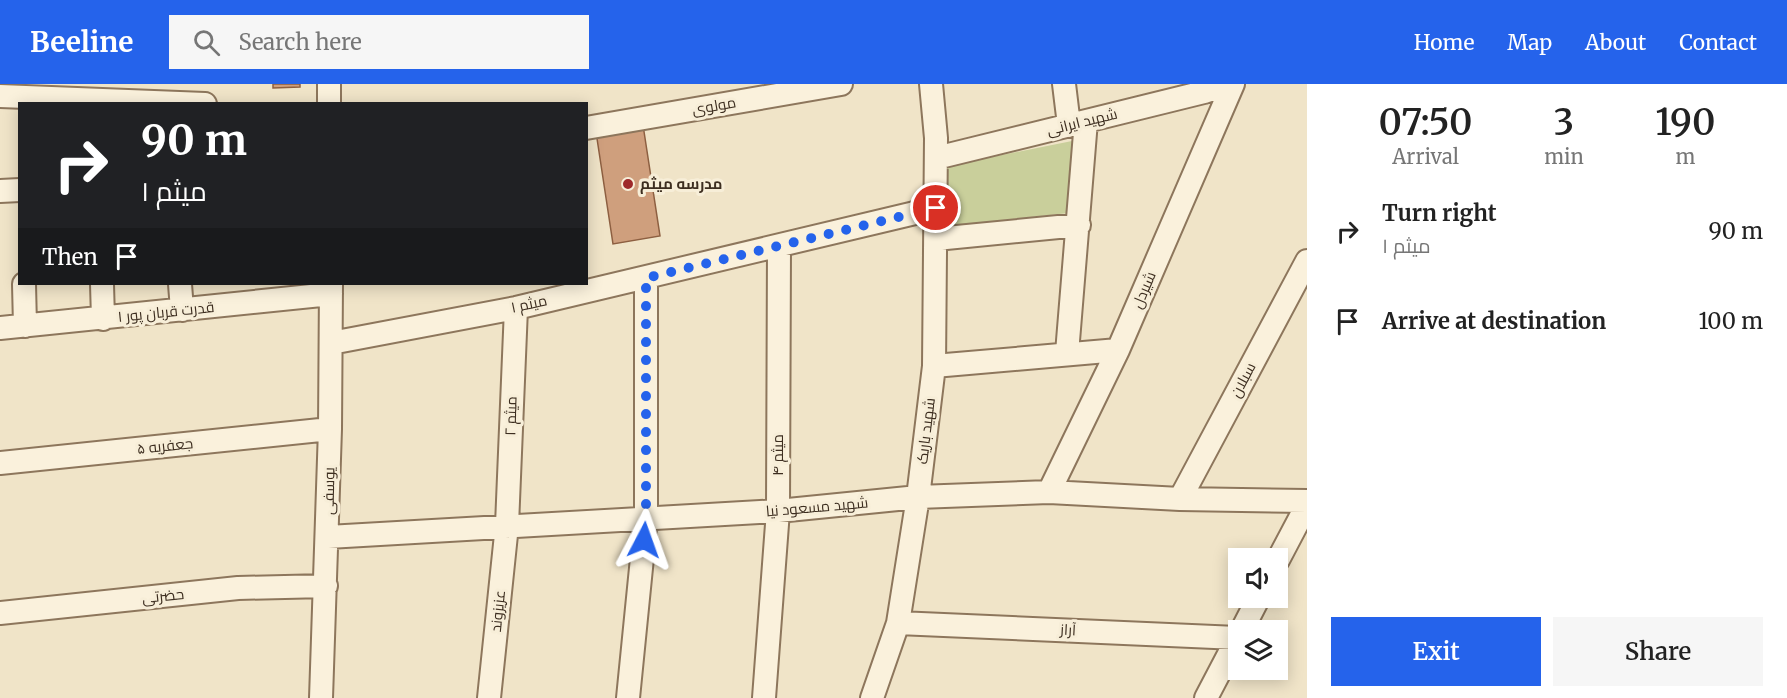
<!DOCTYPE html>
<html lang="en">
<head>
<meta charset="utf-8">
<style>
  body { margin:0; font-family:Merriweather,Cairo,serif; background:#f6f6f6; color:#222; height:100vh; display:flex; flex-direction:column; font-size:22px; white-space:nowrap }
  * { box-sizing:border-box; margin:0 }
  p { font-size:20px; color:#767676 }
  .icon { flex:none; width:33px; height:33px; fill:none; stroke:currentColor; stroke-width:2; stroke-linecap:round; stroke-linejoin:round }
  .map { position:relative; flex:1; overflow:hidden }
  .details { display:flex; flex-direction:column; background:#fff; width:480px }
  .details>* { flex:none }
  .hud { position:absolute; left:18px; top:18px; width:570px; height:183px; border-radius:0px; box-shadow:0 3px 15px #0003; background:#202124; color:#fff; overflow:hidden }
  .tools { position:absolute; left:1228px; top:464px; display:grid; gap:12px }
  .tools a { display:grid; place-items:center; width:60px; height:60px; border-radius:0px; background:#fff; box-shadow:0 3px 15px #0003; font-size:30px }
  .pin { position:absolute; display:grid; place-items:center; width:51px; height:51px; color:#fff; margin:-26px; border:3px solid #fff; border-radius:50%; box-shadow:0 2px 6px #0007 }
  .me { position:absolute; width:66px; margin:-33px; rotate:4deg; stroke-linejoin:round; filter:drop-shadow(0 0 4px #0008) }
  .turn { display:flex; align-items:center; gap:21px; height:126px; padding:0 24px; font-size:27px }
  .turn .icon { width:78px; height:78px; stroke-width:2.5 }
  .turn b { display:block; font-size:42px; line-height:51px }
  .then { display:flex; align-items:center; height:57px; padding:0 24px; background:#0003; gap:12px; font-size:22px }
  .eta { display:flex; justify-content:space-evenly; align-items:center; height:102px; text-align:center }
  .eta b { font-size:36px; font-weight:600; line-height:42px }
  .action { display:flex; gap:12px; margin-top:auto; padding:12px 24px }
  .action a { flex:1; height:69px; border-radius:0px; background:#2563eb; color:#fff; font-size:24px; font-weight:600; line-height:69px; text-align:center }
  .action a+a { background:#f6f6f6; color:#222 }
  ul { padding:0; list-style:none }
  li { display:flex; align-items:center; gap:18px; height:90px; padding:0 24px }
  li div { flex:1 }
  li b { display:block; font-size:22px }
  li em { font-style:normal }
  header { display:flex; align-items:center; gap:36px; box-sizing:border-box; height:84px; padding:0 30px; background:#2563eb; color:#fff }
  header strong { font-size:28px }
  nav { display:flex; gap:33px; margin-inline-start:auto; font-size:21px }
  .search { width:420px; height:54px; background:#f6f6f6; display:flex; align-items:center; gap:15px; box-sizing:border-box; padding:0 21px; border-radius:0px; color:#767676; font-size:22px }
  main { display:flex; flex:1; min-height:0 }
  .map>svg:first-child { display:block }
</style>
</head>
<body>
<header>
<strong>Beeline</strong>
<div class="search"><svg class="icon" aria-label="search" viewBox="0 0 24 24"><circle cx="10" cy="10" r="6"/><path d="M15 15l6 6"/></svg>Search here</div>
<nav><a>Home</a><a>Map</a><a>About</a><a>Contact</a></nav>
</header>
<main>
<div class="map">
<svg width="1307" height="614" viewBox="0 0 1307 614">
  <rect width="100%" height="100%" fill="#f0e4c8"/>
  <path fill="#c9cf9b" d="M1077 56 1078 128 948 142 947 82Z"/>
  <path fill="#cf9f7d" stroke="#8d5f41" stroke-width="1.5" d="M273 0H300V3L273 4Z
    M643 41 660 152 613 160 596 48Z"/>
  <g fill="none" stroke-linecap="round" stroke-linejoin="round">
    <defs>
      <path id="street" d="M1064 0 1069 41
        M0 12 205 20
        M329 20V0
        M586 44 841 0
        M936 74 1204 8 1227 0
        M0 107 20 106
        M936 155 1079 141
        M24 200 25 242
        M102 200 103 235
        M180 200 182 226
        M0 244 331 210
        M331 259 516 224 936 124
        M1067 269 1086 37
        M934 282 1118 266
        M0 379 330 345
        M1049 408 1118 266 1233 0
        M1180 415 1307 177
        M328 453 778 427 918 413 1049 408 1180 415 1307 417
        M1278 476 1307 421
        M0 529 238 504 326 502
        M898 539 1237 554
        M1242 546 1259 513
        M321 614 330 345 331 200
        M489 614 507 441 516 224
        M628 614 646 434V194
        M764 614 778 427 779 163
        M872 614 898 539 918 413 934 282 936 54 931 0
        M1206 614 1239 551"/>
    </defs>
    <use href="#street" stroke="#8d765c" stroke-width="26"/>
    <use href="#street" stroke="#faf1dc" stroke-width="22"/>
  </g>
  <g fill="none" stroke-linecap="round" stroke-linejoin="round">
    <path stroke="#2563eb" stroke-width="10" stroke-dasharray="0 18" d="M644 456 646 434V194L936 124"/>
  </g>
  <circle fill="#9e2a2b" stroke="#f7eed8" stroke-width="2" cx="628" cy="100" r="6"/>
  <g text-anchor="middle" stroke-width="6" stroke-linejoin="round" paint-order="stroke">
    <g font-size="15" fill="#3d2e20" stroke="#f7eed8">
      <text transform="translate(714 22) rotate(-10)" y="5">مولوی</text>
      <text transform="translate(1082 38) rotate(-14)" y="5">شهید ایرانی</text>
      <text transform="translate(1144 206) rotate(-67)" y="5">شیردل</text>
      <text transform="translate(529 220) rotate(-12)" y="5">میثم ۱</text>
      <text transform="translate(166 228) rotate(-6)" y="5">قدرت قربان پور ۱</text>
      <text transform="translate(1243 296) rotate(-62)" y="5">سبلان</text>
      <text transform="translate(511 332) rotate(-88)" y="5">میثم ۲</text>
      <text transform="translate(926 347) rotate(-83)" y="5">شهید باریک</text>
      <text transform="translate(165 362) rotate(-6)" y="5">جعفریه ۵</text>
      <text transform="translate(778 371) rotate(-90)" y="5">میثم ۴</text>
      <text transform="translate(329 407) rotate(-89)" y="5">یوسفی</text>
      <text transform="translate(817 423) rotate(-5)" y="5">شهید مسعود نیا</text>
      <text transform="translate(163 512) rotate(-6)" y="5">حضرتی</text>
      <text transform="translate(498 527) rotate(-84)" y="5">عزیزوند</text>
      <text transform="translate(1068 546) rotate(3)" y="5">آراز</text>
    </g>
    <g font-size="15" font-weight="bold" fill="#3d2e20" stroke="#f7eed8" text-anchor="start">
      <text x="640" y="105">مدرسه میثم</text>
    </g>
  </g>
</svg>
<div class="tools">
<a><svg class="icon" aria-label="sound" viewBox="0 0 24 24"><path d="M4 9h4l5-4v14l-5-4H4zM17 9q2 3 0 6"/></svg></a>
<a><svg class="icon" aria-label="layers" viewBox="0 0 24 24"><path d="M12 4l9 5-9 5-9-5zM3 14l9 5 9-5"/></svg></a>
</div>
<div class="pin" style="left:936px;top:124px;background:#d93025"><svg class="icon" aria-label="arrive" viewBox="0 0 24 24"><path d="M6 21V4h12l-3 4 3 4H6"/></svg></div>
<svg class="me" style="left:644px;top:456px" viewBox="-20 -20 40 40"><path d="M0-17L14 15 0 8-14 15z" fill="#2563eb" stroke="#fff" stroke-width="4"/></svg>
<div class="hud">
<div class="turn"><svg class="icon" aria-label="right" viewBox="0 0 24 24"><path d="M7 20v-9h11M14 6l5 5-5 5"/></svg><div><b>90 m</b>میثم ۱</div></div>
<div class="then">Then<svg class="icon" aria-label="arrive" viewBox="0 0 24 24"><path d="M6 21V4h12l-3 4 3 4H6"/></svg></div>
</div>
</div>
<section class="details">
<div class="eta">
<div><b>07:50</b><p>Arrival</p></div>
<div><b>3</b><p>min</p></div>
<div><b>190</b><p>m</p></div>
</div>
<ul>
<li><svg class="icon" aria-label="right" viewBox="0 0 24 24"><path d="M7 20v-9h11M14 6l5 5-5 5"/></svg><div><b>Turn right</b><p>میثم ۱</p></div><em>90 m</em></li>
<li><svg class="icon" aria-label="arrive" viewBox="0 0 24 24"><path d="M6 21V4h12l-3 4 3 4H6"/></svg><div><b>Arrive at destination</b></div><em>100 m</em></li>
</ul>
<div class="action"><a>Exit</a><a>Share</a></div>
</section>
</main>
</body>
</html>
